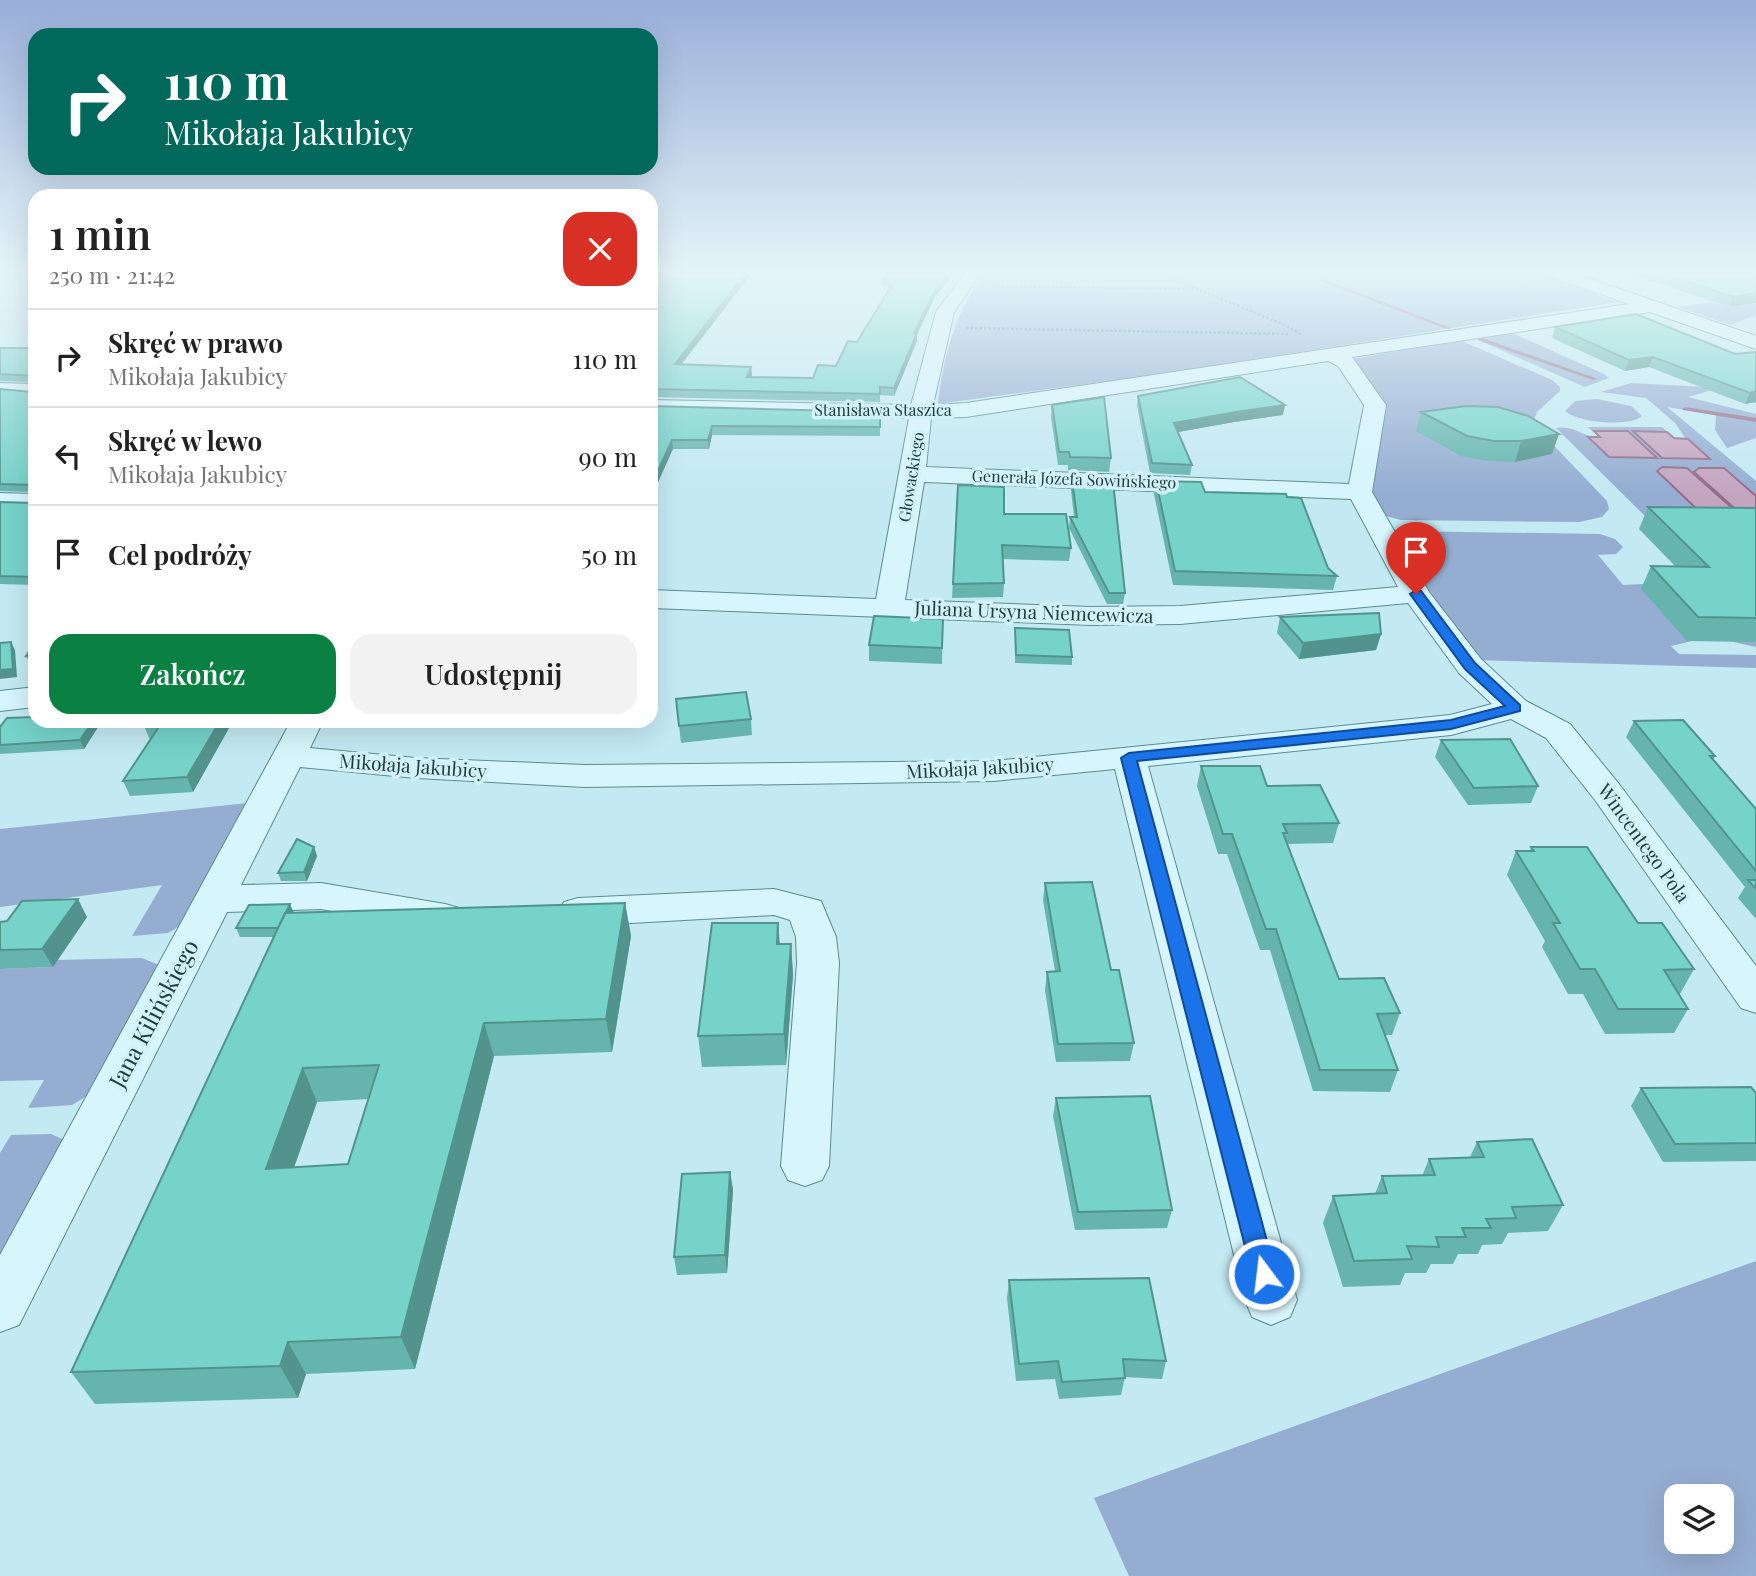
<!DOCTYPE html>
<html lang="pl">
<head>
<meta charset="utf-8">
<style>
  body { margin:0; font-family:"Playfair Display",serif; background:#f2f2f2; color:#222; height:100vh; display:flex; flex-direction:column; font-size:26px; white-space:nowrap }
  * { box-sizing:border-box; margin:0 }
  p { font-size:23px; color:#767676 }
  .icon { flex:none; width:38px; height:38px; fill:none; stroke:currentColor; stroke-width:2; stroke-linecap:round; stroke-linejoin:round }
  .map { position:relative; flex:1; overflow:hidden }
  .panel { position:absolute; left:28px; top:189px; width:630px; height:539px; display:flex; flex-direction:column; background:#fff; border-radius:21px; box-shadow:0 7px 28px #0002 }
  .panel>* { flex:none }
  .banner { position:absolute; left:28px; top:28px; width:630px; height:147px; border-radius:21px; box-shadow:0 7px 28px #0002; background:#00695c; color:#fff; overflow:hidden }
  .fabs { position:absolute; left:1664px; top:1484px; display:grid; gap:14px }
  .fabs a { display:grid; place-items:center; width:70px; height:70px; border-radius:14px; background:#fff; box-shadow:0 7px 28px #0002; font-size:35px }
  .pin { position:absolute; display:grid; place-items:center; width:60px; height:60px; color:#fff; margin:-72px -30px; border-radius:50% 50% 50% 0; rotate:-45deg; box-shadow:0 0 7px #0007 }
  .pin .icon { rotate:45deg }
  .me { position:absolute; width:77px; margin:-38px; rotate:345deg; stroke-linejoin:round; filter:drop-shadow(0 0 5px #0008) }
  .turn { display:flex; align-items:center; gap:24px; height:147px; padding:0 21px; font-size:32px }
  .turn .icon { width:91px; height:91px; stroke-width:2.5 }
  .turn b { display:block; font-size:49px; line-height:60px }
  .round { display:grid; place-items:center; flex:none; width:74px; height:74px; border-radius:21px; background:#f2f2f2 }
  .headline { display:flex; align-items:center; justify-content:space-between; height:119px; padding:0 21px }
  h1 { font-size:42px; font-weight:600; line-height:52px }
  .primary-button { display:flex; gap:14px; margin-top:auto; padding:14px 21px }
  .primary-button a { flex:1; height:80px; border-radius:21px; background:#0b8043; color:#fff; font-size:28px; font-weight:600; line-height:80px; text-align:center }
  .primary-button a+a { background:#f2f2f2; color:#222 }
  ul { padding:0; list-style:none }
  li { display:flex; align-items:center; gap:21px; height:98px; padding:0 21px; border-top:2px solid #e0e0e0 }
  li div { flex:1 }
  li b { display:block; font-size:26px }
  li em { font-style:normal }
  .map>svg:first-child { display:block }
</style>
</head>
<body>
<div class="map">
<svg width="1756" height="1576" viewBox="0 0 1756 1576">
  <rect width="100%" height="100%" fill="#c3e9f2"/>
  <path fill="#95add1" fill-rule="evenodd" d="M985 273H1545L1599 290 1602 292 1597 295 1617 302 1166 373 938 404C943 358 956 309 985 273Z
    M1712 302 1729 307 1756 303V315L1730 325 1678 307Z
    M1512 333 1604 374 1609 378 1585 387 1476 339Z
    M1462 341 1552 380 1560 387V391L1537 412 1534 420 1538 429 1607 501 1609 509 1602 517 1579 522 1401 520 1382 515 1372 499 1380 435 1351 359Z
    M1631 383 1705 387 1729 385 1688 397 1756 414V438L1727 448 1715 430 1716 415 1667 407 1756 481V523L1646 517 1556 428C1574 425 1583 437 1600 438L1588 427H1662L1674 438 1686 439 1675 423 1646 398 1601 392Z
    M1597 399 1631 406 1642 416C1631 427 1577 423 1565 411L1575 401Z
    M1400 531 1600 534 1615 539 1623 547 1616 554 1598 555 1623 585 1756 578V647L1729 641H1692L1671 646 1679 654 1756 655V668L1474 660 1425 594 1395 533Z
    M248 803 183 924 168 933 132 936 162 885 0 907V829Z
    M142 958 159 965 87 1096 72 1105 28 1108 44 1080 0 1081V969L52 967 57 960Z
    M51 1134 62 1139V1146L0 1267V1153L11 1135Z
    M1756 1261V1576H1129L1094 1498ZM1676 1496H1722V1542H1676Z"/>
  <path fill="#c4a5bf" stroke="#946b8a" stroke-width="2" d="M1594 431H1628L1657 458 1609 457 1588 437H1600Z
    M1633 431 1667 432 1674 438 1688 439 1710 459 1662 458Z
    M1662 467 1687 468 1739 514H1702L1657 471Z
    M1699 468H1724L1756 496V515H1742L1694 472Z"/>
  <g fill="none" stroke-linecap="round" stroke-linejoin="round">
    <path fill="#946b8a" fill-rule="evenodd" d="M1300 273H1307L1451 328 1446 329Z
      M1478 338H1482L1598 379 1593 380 1478 340Z
      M1685 407 1756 418V422L1683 410 1682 409Z"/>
    <defs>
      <path id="minor" d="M965 273H981L954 312 933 405 966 403 1629 304 1552 277 1550 273H1573L1756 336V349L1650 312 1352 357 1386 405 1372 492 1429 592 1481 659 1526 701 1570 724 1619 784 1756 966V1013L1741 1008 1595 800 1546 738 1511 719 1451 735 1148 766 1297 1300 1290 1317 1271 1325 1252 1317 1245 1300 1115 769 994 781 585 787 416 778 300 767 241 885 321 883 445 904 459 908 465 918 459 928 445 932 321 909 227 912 19 1325 0 1332V1255L291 721H323L310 748 416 758 585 765 994 761 1450 715 1492 704 1459 673 1408 603 1180 624 1091 625 651 608V590L876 599 909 418 651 412V400L911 405 936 312ZM1328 361 1338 366 1364 405 1349 484 926 467 931 418 966 417ZM924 482 1351 499 1398 587 1180 606 1091 607 905 600Z
        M0 383 35 384V396L0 395Z
        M0 493 35 494V508L0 507Z
        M35 687V707L0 711V691Z
        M774 889 821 901 836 937 839 963 829 1166 822 1180 805 1186 788 1180 781 1166 797 963 796 937 790 920 774 915 578 926 564 922 558 912 564 902 578 898Z"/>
    </defs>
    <use href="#minor" stroke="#588d8e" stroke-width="2"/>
    <path stroke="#588d8e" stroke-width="2.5" stroke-dasharray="2.5 2" stroke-linecap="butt" d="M1158 273 1285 325 1302 335
      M993 286 1199 289
      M966 328 1290 334"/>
    <use href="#minor" fill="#d7f5fc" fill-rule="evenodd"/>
  </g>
  <path fill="#65b5ae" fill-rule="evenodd" d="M651 273H752L681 365 752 375 751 377 813 378 836 366 857 342 891 287 883 286V279L889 273 935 297 917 334V341L894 396 880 395V402L651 397Z
    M1629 273H1756L1729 307Z
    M1555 327 1735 354 1756 402 1745 404 1649 367 1625 371 1552 338Z
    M0 348H35V585L0 584V502L34 503V492L0 491V389L32 392 34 382 0 381Z
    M1138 396 1283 415 1234 422 1178 432 1192 465 1190 475 1150 473 1137 406Z
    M1052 405 1111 458 1109 472 1068 470V465H1058L1051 417Z
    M651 406 880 412V436L712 435 709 449H673Z
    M1466 406 1552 454 1515 462 1488 461 1461 456 1416 431 1421 412Z
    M1072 480 1125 593 1123 604H1107L1069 528 1070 517H1074L1071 490Z
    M1156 481 1205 492 1328 568 1337 576 1333 590 1173 585 1154 494Z
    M958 485 1004 514 1071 548 1069 561 1003 559 1004 583 1003 597 952 598Z
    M1648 507 1756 508V642L1687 641 1641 589 1651 566 1676 567 1639 529Z
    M1280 617 1381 634 1376 650 1299 659 1277 633Z
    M943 619 942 664 869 661V645Z
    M1015 628 1072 657V665L1015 663Z
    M676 699 751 719 752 735 681 743Z
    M35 721H102L84 749 0 754V727Z
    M233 721 193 792 130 796 123 781 150 740 144 726Z
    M1634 721 1715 756 1713 760 1756 809V919L1738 898 1745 887 1626 737Z
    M1441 740 1538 786 1531 803 1468 805 1435 757Z
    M1201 766 1267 786 1339 823 1333 843 1287 844 1339 979 1400 1013 1392 1035H1385L1398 1070 1390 1092 1313 1091 1270 950H1260L1227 854H1218L1197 786Z
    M314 847 317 856 307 881H281L278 873Z
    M1531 847 1638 923 1694 969 1680 994H1679L1688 1009 1674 1033 1605 1034 1583 994H1568L1542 947 1545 941 1507 875 1516 851H1530Z
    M1045 883 1111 970 1134 1043 1130 1061 1056 1062 1045 990 1047 972 1055 971 1043 900Z
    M625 903 631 936 612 1052 494 1056 415 1369 306 1374 298 1398 95 1404 71 1372 273 937H240L236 928 293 913ZM368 1099 348 1164 294 1167 317 1102Z
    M87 917 53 967 0 969V922Z
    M778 923 780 944H791L793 975 786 1065 702 1067 698 1036Z
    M1641 1088 1756 1093V1161L1663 1162 1631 1106Z
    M1056 1098 1172 1210 1167 1228 1075 1230 1053 1116Z
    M1477 1142 1563 1205 1548 1231 1508 1233 1502 1244 1482 1245 1478 1254H1458L1453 1264H1431L1426 1273H1405L1400 1285 1343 1287 1323 1223 1333 1196 1375 1194 1382 1176H1422L1429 1159 1470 1157Z
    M730 1172 733 1190 727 1273 677 1275 674 1257Z
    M1009 1280 1166 1361 1162 1379 1125 1377 1121 1395 1059 1399 1055 1379 1016 1381 1007 1298Z"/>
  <path fill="#52948d" d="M746 273H752L675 372V364Z
    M949 273H954L935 297 917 334V341L894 396V388L914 333 935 290Z
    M1756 293V303L1729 307 1733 297Z
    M1653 357 1649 367 1625 371 1629 360Z
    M751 367 752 375 748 385 747 377Z
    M1756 391V402L1745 404 1750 393Z
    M1285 405 1283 415 1234 422 1173 433 1174 423 1236 412Z
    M712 426V435L709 449 708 440Z
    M1559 434 1552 454 1515 462 1521 441Z
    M672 440 673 449 651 498V486Z
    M1381 634 1376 650 1299 659 1303 643Z
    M11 642 15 650 17 677 0 679V670Z
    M35 655V667H32L26 656Z
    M93 721H102L84 749 80 740Z
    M220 721H233L193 792 187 777Z
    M314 847 317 856 307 881 304 872Z
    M78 899 87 917 53 967 42 949Z
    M625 903 631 936 612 1052 606 1019Z
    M290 904 294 913 280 928Z
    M778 923 780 953 777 944Z
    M791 944 793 975 786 1065 784 1034Z
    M484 1023 494 1056 415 1369 401 1337Z
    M303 1068 317 1102 282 1202 266 1169Z
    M730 1172 733 1190 727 1273 725 1255Z
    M288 1342 306 1374 298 1398 280 1366Z"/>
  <path fill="#75d3ca" stroke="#52948d" stroke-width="2" fill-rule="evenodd" d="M651 273H746L675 364 751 367 747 377 813 378 818 365 836 366 848 341 857 342 895 280 883 279 889 273H949L935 290 914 333H917L894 388 880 387V394L651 389Z
    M1661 273H1756V293L1733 297Z
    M1636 314 1735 354 1756 352V391L1750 393 1653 357 1629 360 1555 327Z
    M0 348H35V577L0 576V502L34 503V485L0 484V389L32 392 34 376 0 374Z
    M1240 377 1285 405 1236 412 1174 423 1192 465 1152 463 1138 396Z
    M1104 397 1111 458 1070 457 1069 452H1059L1052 405Z
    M651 406 880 412V427L712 426 708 440H672L651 486Z
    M1466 406 1498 407 1528 416 1559 434 1521 441H1494L1467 436 1421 412Z
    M1072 480 1113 482 1125 593H1109L1070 517H1077Z
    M1156 481 1201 482 1205 492 1286 494 1287 497 1301 498 1328 568 1337 576 1175 571Z
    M958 485 1004 487V514H1066L1071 548 1002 545 1004 583 953 584Z
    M1648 507 1756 508V618L1698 617 1651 566 1709 567Z
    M1379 613 1381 634 1303 643 1280 617Z
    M874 616 943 619 942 648 869 645Z
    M1015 628 1069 630 1072 657 1016 655Z
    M11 642 13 669 0 670V643Z
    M35 643V655L26 656Z
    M746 692 751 719 679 726 676 699Z
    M35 717V721H93L80 740 0 745V727L7 718Z
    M1683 720 1715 756H1710L1756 809V871L1634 721Z
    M147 721H220L187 777 123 781 160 725 144 726Z
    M1510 739 1538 786 1474 788 1441 740Z
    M1201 766H1260L1267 786 1320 785 1339 823 1283 824 1287 833H1283L1339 979 1384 978 1400 1013 1377 1014 1398 1070H1320L1276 929H1266L1232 834H1223Z
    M297 839 314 847 304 872 278 873Z
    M1531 847H1587L1638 923H1662L1694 969 1664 970 1688 1009H1618L1595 969H1580L1553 923H1560L1516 851H1534Z
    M1748 880H1756V889Z
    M1092 882 1111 970H1119L1134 1043 1058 1044 1047 972 1060 971 1045 883Z
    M78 899 42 949 0 950V922L7 921 22 901Z
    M625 903 606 1019 484 1023 401 1337 288 1342 280 1366 71 1372 285 913ZM379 1065 348 1164 266 1169 303 1068Z
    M290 904 278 928H236L249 905Z
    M712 923H778L777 944H791L784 1034 698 1036Z
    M1751 1087 1756 1093V1143L1675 1144 1641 1088Z
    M1150 1096 1172 1210 1078 1212 1056 1098Z
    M1532 1139 1563 1205 1512 1207 1516 1218 1486 1219 1491 1228H1462L1466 1237H1436L1439 1247 1407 1246 1412 1259 1354 1261 1333 1196 1387 1193 1382 1176 1435 1175 1429 1159 1484 1157 1477 1142Z
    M730 1172 725 1255 674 1257 682 1174Z
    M1149 1278 1166 1361 1123 1359 1125 1378 1062 1382 1058 1361 1019 1364 1009 1280Z"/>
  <linearGradient id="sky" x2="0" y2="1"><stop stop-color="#99aed8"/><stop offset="0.55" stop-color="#e4f5f9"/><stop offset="1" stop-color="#e4f5f9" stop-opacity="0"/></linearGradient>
  <rect width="1756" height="493" fill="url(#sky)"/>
  <path fill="#1a73e8" stroke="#114b97" stroke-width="2" d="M1416 590 1421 591 1475 663 1520 705V711L1451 729 1137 761 1276 1274 1272 1282 1264 1285 1256 1282 1252 1274 1121 758 1129 753 1451 720 1505 706 1465 669 1410 594Z"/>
  <g text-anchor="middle" stroke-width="7" stroke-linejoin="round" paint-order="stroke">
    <g font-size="16" fill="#1d3d3c" stroke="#d3f1f9">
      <text x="883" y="416">Stanisława Staszica</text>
      <text transform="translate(911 477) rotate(-81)" y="6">Głowackiego</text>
      <text transform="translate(1074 479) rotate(2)" y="6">Generała Józefa Sowińskiego</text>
    </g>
    <g font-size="19" fill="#1d3d3c" stroke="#d3f1f9">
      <text transform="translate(1034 612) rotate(2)" y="7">Juliana Ursyna Niemcewicza</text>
      <text transform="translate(413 766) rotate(4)" y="7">Mikołaja Jakubicy</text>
      <text transform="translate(980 768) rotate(-3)" y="7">Mikołaja Jakubicy</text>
      <text transform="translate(1644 843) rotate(54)" y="7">Wincentego Pola</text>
    </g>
    <g font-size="23" fill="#1d3d3c" stroke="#d3f1f9">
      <text transform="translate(154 1014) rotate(-62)" y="8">Jana Kilińskiego</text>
    </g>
  </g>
</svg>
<div class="fabs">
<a><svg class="icon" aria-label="layers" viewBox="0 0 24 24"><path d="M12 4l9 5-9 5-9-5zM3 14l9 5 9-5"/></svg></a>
</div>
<div class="pin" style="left:1416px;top:594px;background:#d93025"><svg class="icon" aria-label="arrive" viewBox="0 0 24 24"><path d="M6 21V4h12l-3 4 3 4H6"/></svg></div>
<svg class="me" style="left:1264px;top:1274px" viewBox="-20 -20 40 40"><circle r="17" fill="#1a73e8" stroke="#fff" stroke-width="3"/><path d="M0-11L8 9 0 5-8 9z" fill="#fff"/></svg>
<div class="banner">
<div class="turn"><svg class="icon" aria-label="right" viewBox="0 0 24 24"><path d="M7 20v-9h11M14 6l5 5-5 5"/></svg><div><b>110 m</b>Mikołaja Jakubicy</div></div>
</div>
<section class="panel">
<div class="headline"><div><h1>1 min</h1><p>250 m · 21:42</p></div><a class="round" style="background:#d93025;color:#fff"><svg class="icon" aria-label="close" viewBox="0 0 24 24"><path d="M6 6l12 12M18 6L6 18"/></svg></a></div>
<ul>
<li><svg class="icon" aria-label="right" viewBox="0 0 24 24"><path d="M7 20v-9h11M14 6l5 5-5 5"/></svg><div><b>Skręć w prawo</b><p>Mikołaja Jakubicy</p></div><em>110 m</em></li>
<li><svg class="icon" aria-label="left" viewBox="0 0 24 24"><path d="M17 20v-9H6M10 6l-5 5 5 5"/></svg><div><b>Skręć w lewo</b><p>Mikołaja Jakubicy</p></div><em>90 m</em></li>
<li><svg class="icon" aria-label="arrive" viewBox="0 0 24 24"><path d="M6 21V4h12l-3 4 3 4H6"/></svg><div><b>Cel podróży</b></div><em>50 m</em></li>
</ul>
<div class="primary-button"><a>Zakończ</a><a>Udostępnij</a></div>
</section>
</div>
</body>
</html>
